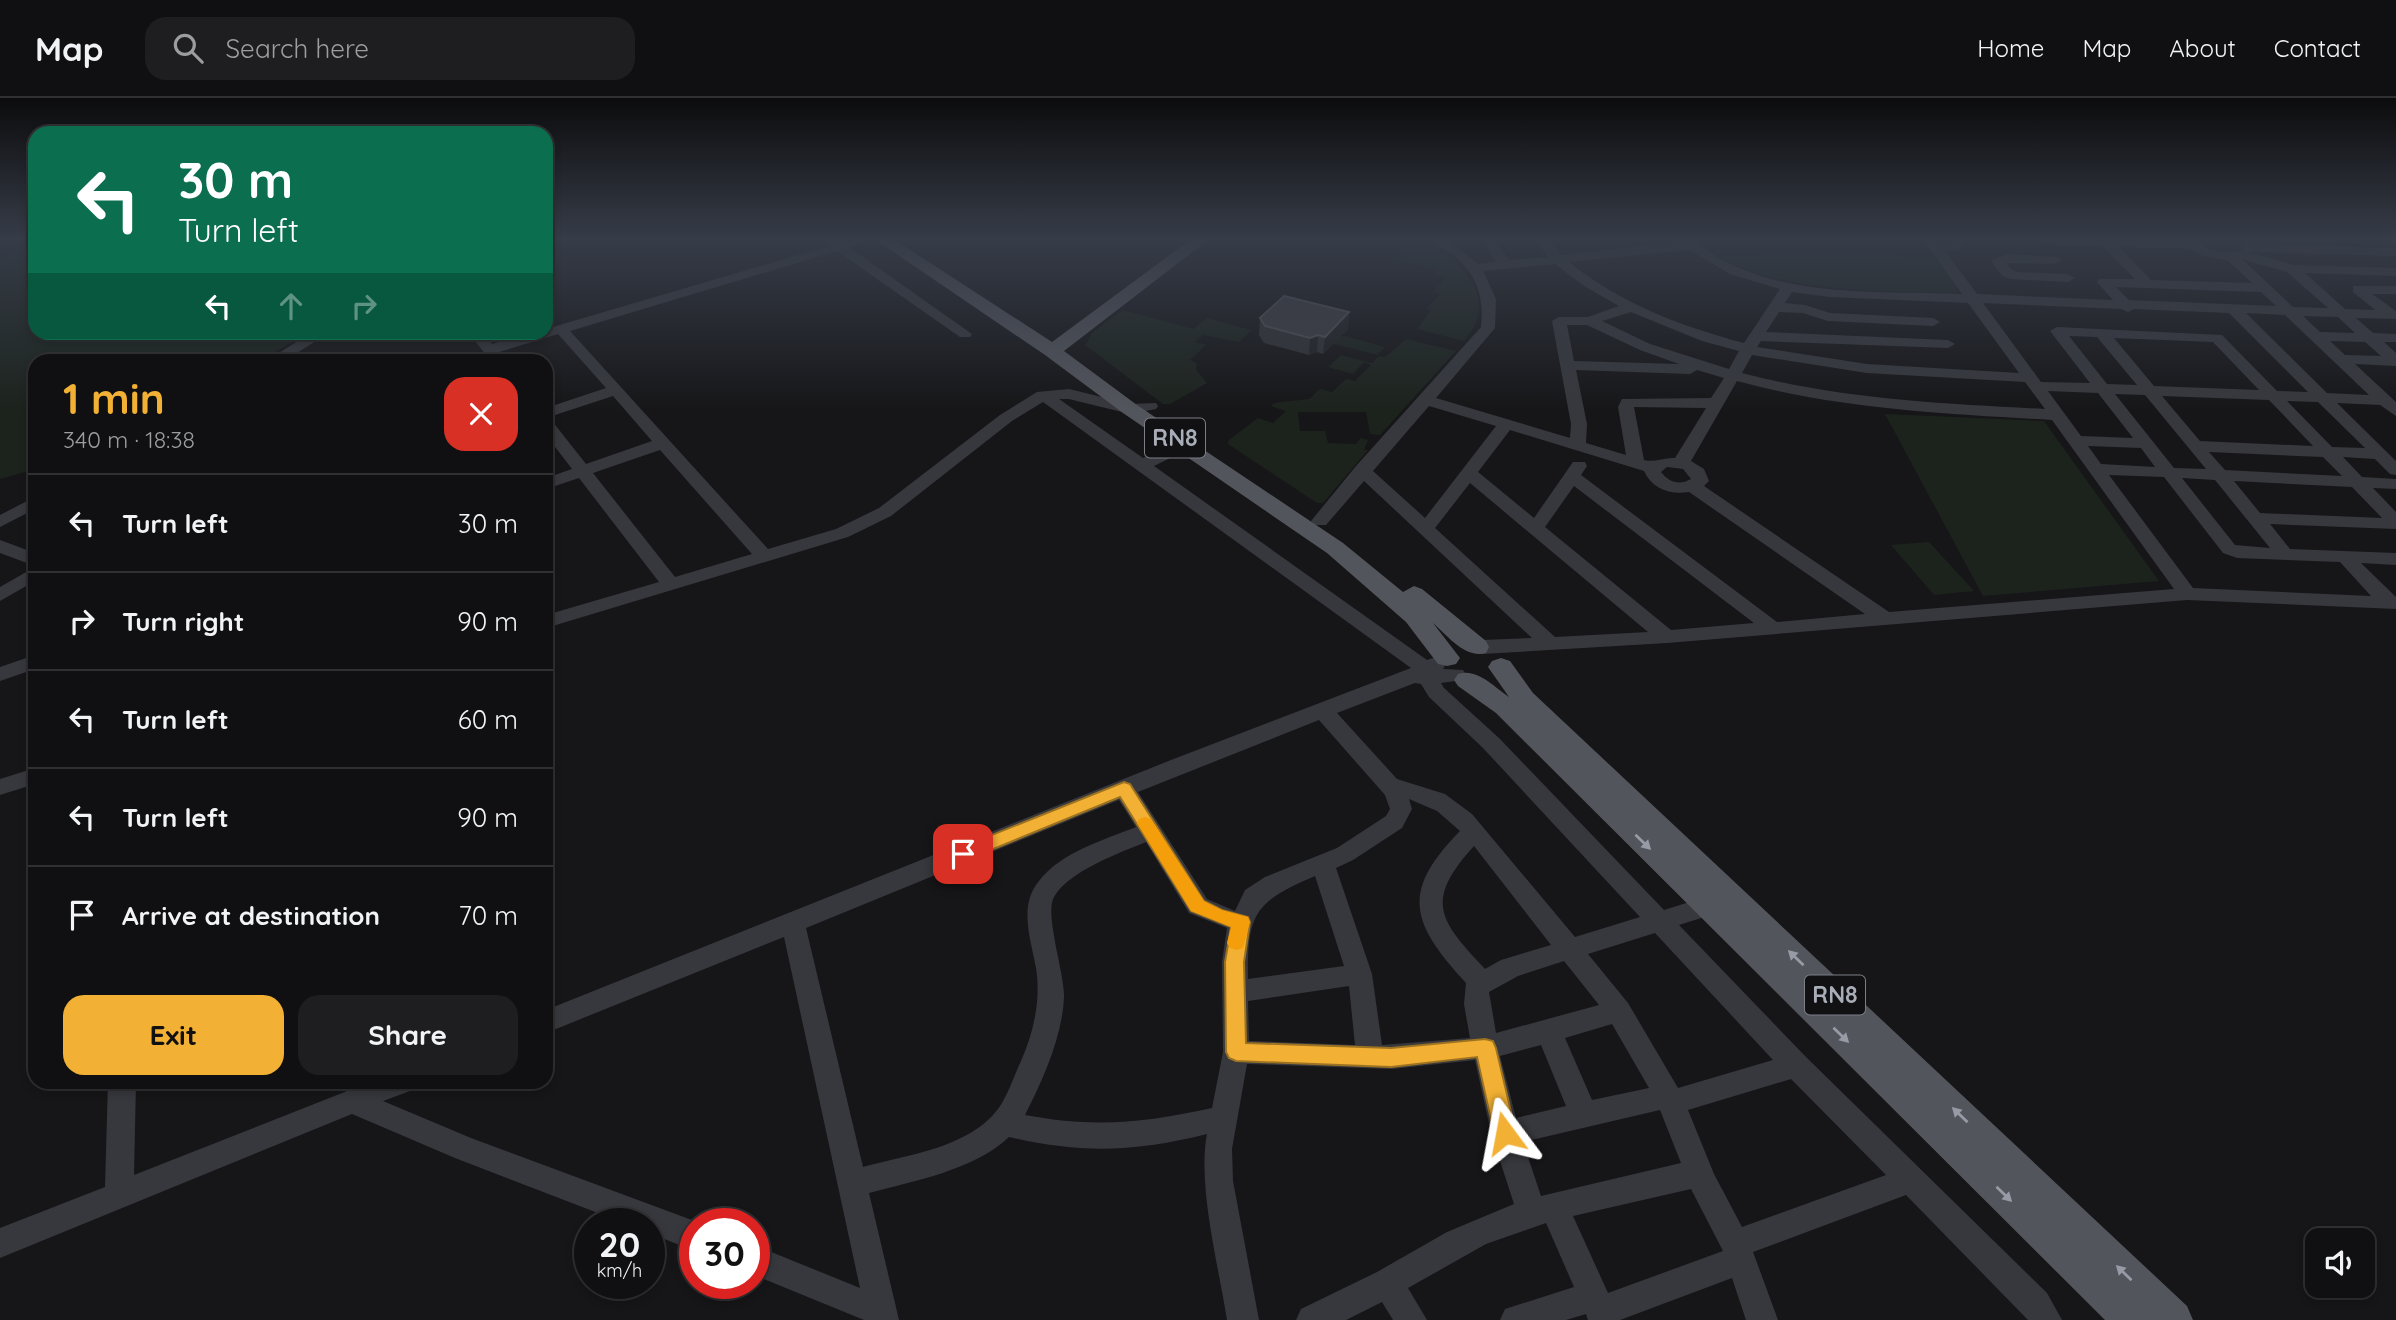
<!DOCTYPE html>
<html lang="en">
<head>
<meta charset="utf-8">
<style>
  body { margin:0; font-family:Quicksand,sans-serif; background:#1e1e20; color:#f1f3f6; height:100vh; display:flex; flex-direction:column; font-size:26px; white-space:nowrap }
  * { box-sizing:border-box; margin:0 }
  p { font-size:23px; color:#9c9d9f }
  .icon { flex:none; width:38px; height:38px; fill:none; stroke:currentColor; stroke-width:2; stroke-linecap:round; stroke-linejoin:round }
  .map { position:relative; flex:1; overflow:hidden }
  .panel { position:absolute; left:28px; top:256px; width:525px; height:735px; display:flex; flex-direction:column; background:#101012; border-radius:21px; box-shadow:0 4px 10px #0003,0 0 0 2px #303032 }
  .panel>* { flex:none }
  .top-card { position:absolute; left:28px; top:28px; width:525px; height:214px; border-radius:21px; box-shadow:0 4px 10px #0003,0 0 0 2px #303032; background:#0b6e4f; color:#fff; overflow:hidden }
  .buttons { position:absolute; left:2305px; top:1130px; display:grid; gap:14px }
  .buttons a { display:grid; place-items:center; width:70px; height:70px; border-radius:14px; background:#101012; box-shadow:0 4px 10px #0003,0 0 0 2px #303032; font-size:35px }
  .speed { position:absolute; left:574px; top:1110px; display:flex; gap:14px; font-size:35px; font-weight:700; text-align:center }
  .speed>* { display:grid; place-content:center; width:91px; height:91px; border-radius:50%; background:#101012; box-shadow:0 4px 10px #0003,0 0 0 2px #303032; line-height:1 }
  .speed small { font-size:18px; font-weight:400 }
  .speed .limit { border:10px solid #d22; background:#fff; color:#111 }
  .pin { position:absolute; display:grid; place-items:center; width:60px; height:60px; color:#fff; margin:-30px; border-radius:14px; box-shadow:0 4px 10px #0006 }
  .me { position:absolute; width:77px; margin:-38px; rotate:347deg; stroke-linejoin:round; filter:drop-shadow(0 0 5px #0008) }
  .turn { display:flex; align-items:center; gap:24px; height:147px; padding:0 35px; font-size:32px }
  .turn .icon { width:91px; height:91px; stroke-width:2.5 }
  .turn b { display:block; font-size:49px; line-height:60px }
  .lanes { display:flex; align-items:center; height:66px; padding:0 35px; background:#0003; justify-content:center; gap:35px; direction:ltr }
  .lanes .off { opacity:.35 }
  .round { display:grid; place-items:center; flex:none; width:74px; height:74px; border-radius:21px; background:#1e1e20 }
  .headline { display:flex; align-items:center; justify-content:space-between; height:119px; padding:0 35px }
  h1 { font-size:42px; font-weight:700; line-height:52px; color:#f2b134 }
  .action { display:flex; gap:14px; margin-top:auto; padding:14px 35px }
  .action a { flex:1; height:80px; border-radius:21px; background:#f2b134; color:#111; font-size:28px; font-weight:700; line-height:80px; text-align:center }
  .action a+a { background:#1e1e20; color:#f1f3f6 }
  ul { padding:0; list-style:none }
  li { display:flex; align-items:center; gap:21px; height:98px; padding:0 35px; border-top:2px solid #303032 }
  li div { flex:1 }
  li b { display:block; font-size:26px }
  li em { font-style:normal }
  header { display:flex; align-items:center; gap:42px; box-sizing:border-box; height:98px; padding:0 35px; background:#101012; border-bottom:2px solid #303032 }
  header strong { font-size:33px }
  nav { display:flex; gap:38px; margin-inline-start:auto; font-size:24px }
  .search { width:490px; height:63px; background:#1e1e20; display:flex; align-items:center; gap:18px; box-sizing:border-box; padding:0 24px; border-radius:21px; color:#9c9d9f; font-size:26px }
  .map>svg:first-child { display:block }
</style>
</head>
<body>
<header>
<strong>Map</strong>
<div class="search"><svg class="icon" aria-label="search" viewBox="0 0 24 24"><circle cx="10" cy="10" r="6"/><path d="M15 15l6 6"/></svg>Search here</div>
<nav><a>Home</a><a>Map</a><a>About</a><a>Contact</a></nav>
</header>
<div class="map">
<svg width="2396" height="1222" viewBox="0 0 2396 1222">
  <rect width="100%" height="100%" fill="#161618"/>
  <path fill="#1c231d" d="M1405 142C1412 142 1421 140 1427 142 1436 145 1443 153 1449 158 1477 184 1493 210 1464 243L1417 231 1430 213 1426 211 1440 196 1433 194 1445 180 1435 177 1438 172 1392 161 1395 157 1391 156Z
    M1700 142H1711L1715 151 1901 155 1906 162 1937 163 1960 195C1886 193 1755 198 1700 142Z
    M35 144V234H126L128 238 139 234 309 235 260 262H35V371L0 381V160Z
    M1123 212 1193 231 1207 220 1251 232 1239 244 1203 237 1195 244 1206 247 1190 262 1197 265 1196 272 1207 285 1170 306H1163L1085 247 1093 234Z
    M1345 238 1385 249 1377 257 1334 246 1340 239Z
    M1406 241 1456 253 1380 337 1370 336 1366 314H1298L1300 333H1325L1328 345 1356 346 1361 340 1368 342 1364 352H1368L1323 405H1317L1228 346 1229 342 1258 320 1273 325 1286 313 1271 308 1274 305 1309 301 1320 291 1332 294 1346 281 1355 283 1371 267 1364 264 1353 276 1328 269 1341 257 1372 265 1379 258 1385 259Z
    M1885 316 2044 323 2159 483 1983 498Z
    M1929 444 1974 493 1934 497 1891 447Z"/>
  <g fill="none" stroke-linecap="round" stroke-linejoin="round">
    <path fill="#37383d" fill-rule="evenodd" d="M825 142 841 144 868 142 850 150 972 236 970 239H960L837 153 570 233 768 451 836 431 879 410 1000 317 1037 294 1069 291 1130 306 1156 305 1158 308 1156 311 1130 316 1069 301H1059L1143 360 1191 338H1203L1205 341 1203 344 1154 368 1427 562 1436 559 1443 561 1446 566 1443 571 1463 572 1466 577 1463 582 1441 585 1444 590 1499 640 1664 812 1721 794 1730 797 1733 804 1730 811 1679 827 1806 959 2047 1195 2062 1222H2028L1906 1097 1753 1154 1778 1222H1746L1732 1180 1620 1222H1588L1586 1216 1566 1222H1500L1505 1211 1574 1189 1546 1125 1486 1146 1408 1190 1427 1222H1393L1382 1204 1346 1222H1296L1301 1211 1377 1174 1447 1134 1514 1106 1491 1035 1475 962 1392 971 1247 966 1232 1051 1233 1083 1259 1222H1227C1219 1170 1197 1087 1207 1036 1135 1054 1081 1056 1009 1039 974 1072 914 1083 869 1095L899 1222H864L754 1177V1147L860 1190 784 839 546 935V912L1171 662 1411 570 1043 304 1012 323 891 418 848 439 546 530V517L659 484 579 380 546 391V380L572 371 546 337V321L552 323 586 366 652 343 613 298 546 320V310L606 290 558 236 499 254 504 262H490L468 234H483L492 246 533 234H546V231L829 148ZM660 352 752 456 675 479 593 375ZM1415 585 1421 586 1429 599 1483 650 1640 819 1575 839 1472 716 1445 696 1397 681 1337 615ZM1319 622 1385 697 1390 711 1386 718 1337 750 1265 779 1245 792 1235 813 1207 801 1138 694ZM1409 701 1437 713 1460 733C1399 795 1412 826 1466 885L1464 906 1470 940 1382 947 1372 876 1336 770 1353 762 1402 730 1412 711ZM1119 702 1136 729C1104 742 1061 754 1039 783 1018 808 1031 841 1036 870 1041 902 1034 933 1021 963 1013 980 1008 997 998 1011 969 1050 906 1057 863 1069L806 830ZM1146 744 1189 815 1227 830 1222 864 1223 954 1212 1010C1143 1025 1095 1030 1025 1017 1043 982 1062 939 1064 900 1065 876 1044 816 1054 799 1069 773 1119 755 1146 744ZM1474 748 1551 847 1501 862 1485 871C1440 823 1423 804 1474 748ZM1315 778 1344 868 1248 881C1247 814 1255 804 1315 778ZM1655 835 1773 962 1678 990 1628 905 1588 856ZM1564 863 1599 907 1496 935 1489 894 1518 878ZM1349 888 1355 947 1249 943 1248 903ZM1612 926 1649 990 1592 1002 1565 940ZM1541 947 1566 1008 1516 1020 1500 958ZM1791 981 1886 1077 1742 1129 1714 1076 1688 1012ZM1660 1012 1681 1065 1541 1098 1523 1044ZM1691 1091 1723 1153 1608 1195 1573 1118Z
      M1432 142H1447L1478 166 1496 164 1483 142H1495L1509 162 1548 159 1536 142H1549L1562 157 1694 142C1766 203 1873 192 1962 196L1923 142H1937L1940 146 1965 142 1959 152 1945 153 1977 196 2113 202 2097 184 2099 181H2135L2103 148 2043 146 2037 142H2194C2208 153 2224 156 2242 152V147L2247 146 2396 150V158L2249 154 2293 167 2396 170V178L2305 175 2345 211 2375 212 2353 194V188H2396V196H2372L2396 213V221L2356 220 2373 235 2396 236V244H2384L2396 255V268L2355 266 2396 304V318L2380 307 2337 305 2396 363V377L2390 376 2375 361 2343 359 2362 379 2396 381V391L2373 390 2396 414V431L2270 426 2290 451 2396 455V467L2361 465 2396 499V511L2187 502 1667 545 1482 556 1475 554 1472 549 1475 544 1482 542 1532 540 1364 383 1326 427H1314L1311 423 1356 368 1481 229C1484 201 1478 177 1454 158 1447 153 1437 148 1432 142ZM2119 149 2189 151 2201 157 2227 162 2252 185 2151 182ZM1690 152 1730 176 1780 191 1744 245C1683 229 1619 205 1569 164ZM2242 161 2287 174 2328 210 2293 209ZM1555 166 1584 188 1619 208 1588 219H1559L1552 223 1571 326 1570 340 1436 300 1495 230 1496 201 1483 173ZM2116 189 2261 194 2276 208 2129 202ZM1792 194 1830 199 1968 205 2019 275 1867 266 1757 249 1761 243 1948 250 1955 246 1948 242 1766 234 1779 214 1803 215 1828 223 1933 228 1940 224 1933 220 1830 215 1805 207 1785 205ZM1983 205 2121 211 2128 214 2134 211 2229 215 2308 294 2277 293 2222 237 2057 229 2050 233 2090 285 2041 284ZM1631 214 1702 243 1739 253 1729 271 1650 246 1602 223ZM2246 215 2285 217 2369 297 2327 295ZM2303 218 2338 219 2355 235 2320 234ZM1567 227H1587L1640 252 1679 266 1574 263ZM2069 238 2097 239 2137 287 2107 286ZM2114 240 2213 244 2259 292 2154 288ZM2330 243 2365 244 2381 258 2345 257ZM1752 257 1867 275 2025 284 2045 311C1944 306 1840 301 1742 275ZM1576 272 1690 276 1697 272 1724 280 1711 300 1622 301 1618 309 1626 357 1586 345 1587 326ZM1737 283C1839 311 1947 316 2052 322L2174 491 1889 514 1704 388 1709 383 1704 371 1691 363ZM2048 293 2098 295 2133 340 2081 338ZM2115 296 2145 297 2206 371 2174 370ZM2162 298 2269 302 2313 348 2200 343ZM2287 303 2318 304 2365 350 2332 349ZM1429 308 1496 328 1425 420 1373 373ZM1634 309 1706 310 1675 360C1665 359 1654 365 1644 362ZM1510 332 1644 373C1652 391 1670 397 1689 394L1865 516 1777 524 1581 377 1587 368 1585 364H1573L1534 420 1478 374ZM2088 348 2141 350 2155 369 2101 366ZM2209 354 2323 359 2342 378 2225 372ZM1667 369 1683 371 1691 381C1679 388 1669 384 1661 374ZM2109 377 2164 379 2223 455 2237 460 2340 464 2371 498 2193 490ZM2182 380 2215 382 2270 450 2235 447ZM2234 383 2352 389 2382 420 2260 415ZM1470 385 1648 534 1555 539 1435 430ZM1574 388 1754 525 1671 532 1545 429Z
      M2006 156 2059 159 2061 162 2054 166 2006 165 2012 172 2017 174 2068 176 2075 180 2068 184 2011 181 2002 178 1991 163Z
      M312 234H330L286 262H268Z
      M35 399V411L0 429V417Z
      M0 442 35 455V468L0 455Z
      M35 469V483L0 503V489Z
      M35 557V571L0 583V569Z
      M35 670V686L0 697V681Z
      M108 984H136L134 1077 370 984H413L410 993 383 1003 471 1040 700 1125H695V1153L649 1135V1125H624L455 1060 352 1016 0 1160V1130L105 1089Z"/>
    <path fill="#53555c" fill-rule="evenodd" d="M876 142H895L1052 244 1190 142H1208L1064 253 1137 307 1343 445 1403 494 1414 488 1422 491 1486 543 1489 549 1486 555C1465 561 1448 538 1433 525L1460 560 1456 566 1447 568 1438 566 1406 524 1327 455 1123 315 1045 257Z
      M1501 560 1510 563 1533 595 2187 1208 2193 1222H2105L1496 615 1458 588 1454 582 1458 576C1477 570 1493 588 1509 599L1488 569 1492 563Z"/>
  </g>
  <path fill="#323236" d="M1349 214 1348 231 1323 256 1317 254 1309 257 1264 245 1259 237 1260 220Z"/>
  <path fill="#212124" d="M1349 214 1348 231 1323 256 1325 239Z
    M1318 237 1317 254 1309 257 1310 240Z"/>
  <path fill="#3f3f44" stroke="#4f5156" stroke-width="2" d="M1284 198 1349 214 1325 239 1318 237 1310 240 1265 228 1260 220Z"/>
  <defs><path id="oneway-solid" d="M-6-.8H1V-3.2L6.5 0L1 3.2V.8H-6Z" transform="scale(1.75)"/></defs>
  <g fill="#979ba6">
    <use href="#oneway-solid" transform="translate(1643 744) rotate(44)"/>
    <use href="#oneway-solid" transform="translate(1796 860) rotate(-136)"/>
    <use href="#oneway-solid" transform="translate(1841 937) rotate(44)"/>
    <use href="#oneway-solid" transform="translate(1960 1017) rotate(-136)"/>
    <use href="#oneway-solid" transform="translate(2004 1096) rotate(44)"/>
    <use href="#oneway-solid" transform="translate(2124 1175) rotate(-136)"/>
  </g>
  <linearGradient id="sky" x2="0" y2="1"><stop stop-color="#0c0c0d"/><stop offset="0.45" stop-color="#363c48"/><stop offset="1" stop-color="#363c48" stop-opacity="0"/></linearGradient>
  <rect width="2396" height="313" fill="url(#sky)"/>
  <path fill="#f2b134" stroke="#9d7322" stroke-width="2" d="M1124 684 1130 686 1204 803 1222 812 1248 819 1250 824 1244 864 1246 945 1391 950 1485 941 1493 943 1496 950 1516 1035 1513 1042 1505 1045 1497 1042 1494 1035 1477 959 1391 969 1236 963 1229 960 1226 954 1225 864 1231 829 1191 813 1120 699 969 761H957L954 756 957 751Z"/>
  <path fill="#f59e0b" d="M1145 719 1151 721 1204 803 1222 812 1248 819 1250 824 1243 850 1237 852 1230 850 1227 845 1231 829 1191 813 1137 725 1139 721Z"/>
  <g text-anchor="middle" stroke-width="7" stroke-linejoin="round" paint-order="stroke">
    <g fill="#111113" stroke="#7b7e86" stroke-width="2">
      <rect x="1145" y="320.5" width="60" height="39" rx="5"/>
      <rect x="1805" y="877.5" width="60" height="39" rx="5"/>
    </g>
    <g font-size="23" font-weight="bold" fill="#a8adb8">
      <text x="1175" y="348">RN8</text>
      <text x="1835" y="905">RN8</text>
    </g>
  </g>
</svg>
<div class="buttons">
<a><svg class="icon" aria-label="sound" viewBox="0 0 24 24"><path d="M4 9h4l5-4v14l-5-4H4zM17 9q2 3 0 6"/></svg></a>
</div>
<div class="speed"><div>20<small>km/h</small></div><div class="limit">30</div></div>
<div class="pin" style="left:963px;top:756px;background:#d93025"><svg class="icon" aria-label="arrive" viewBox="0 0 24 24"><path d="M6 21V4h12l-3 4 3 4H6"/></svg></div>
<svg class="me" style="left:1505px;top:1035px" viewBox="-20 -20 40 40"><path d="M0-17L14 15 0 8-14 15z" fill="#f2b134" stroke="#fff" stroke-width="4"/></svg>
<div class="top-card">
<div class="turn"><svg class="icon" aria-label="left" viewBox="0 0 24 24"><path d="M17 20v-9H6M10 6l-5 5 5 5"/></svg><div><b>30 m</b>Turn left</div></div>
<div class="lanes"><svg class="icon" aria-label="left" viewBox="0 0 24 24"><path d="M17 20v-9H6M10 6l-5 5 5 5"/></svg><svg class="icon off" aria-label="ahead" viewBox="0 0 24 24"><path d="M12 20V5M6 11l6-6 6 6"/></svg><svg class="icon off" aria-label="right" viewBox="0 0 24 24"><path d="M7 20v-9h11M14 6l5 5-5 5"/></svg></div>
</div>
<section class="panel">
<div class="headline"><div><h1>1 min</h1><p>340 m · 18:38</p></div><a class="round" style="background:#d93025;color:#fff"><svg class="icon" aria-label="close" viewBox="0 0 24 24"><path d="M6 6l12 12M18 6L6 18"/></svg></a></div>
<ul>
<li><svg class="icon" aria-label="left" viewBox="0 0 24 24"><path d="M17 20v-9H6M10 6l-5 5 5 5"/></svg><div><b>Turn left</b></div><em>30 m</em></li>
<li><svg class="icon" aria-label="right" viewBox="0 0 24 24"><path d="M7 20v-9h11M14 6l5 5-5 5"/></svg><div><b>Turn right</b></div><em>90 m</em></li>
<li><svg class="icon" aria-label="left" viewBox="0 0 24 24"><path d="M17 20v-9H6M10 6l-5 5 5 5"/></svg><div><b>Turn left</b></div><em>60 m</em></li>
<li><svg class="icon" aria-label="left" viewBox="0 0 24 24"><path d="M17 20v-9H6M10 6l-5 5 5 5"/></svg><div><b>Turn left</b></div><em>90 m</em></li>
<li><svg class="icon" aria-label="arrive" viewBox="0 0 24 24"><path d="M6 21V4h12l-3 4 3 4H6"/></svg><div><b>Arrive at destination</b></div><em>70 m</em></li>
</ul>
<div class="action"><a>Exit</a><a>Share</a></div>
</section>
</div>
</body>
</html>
